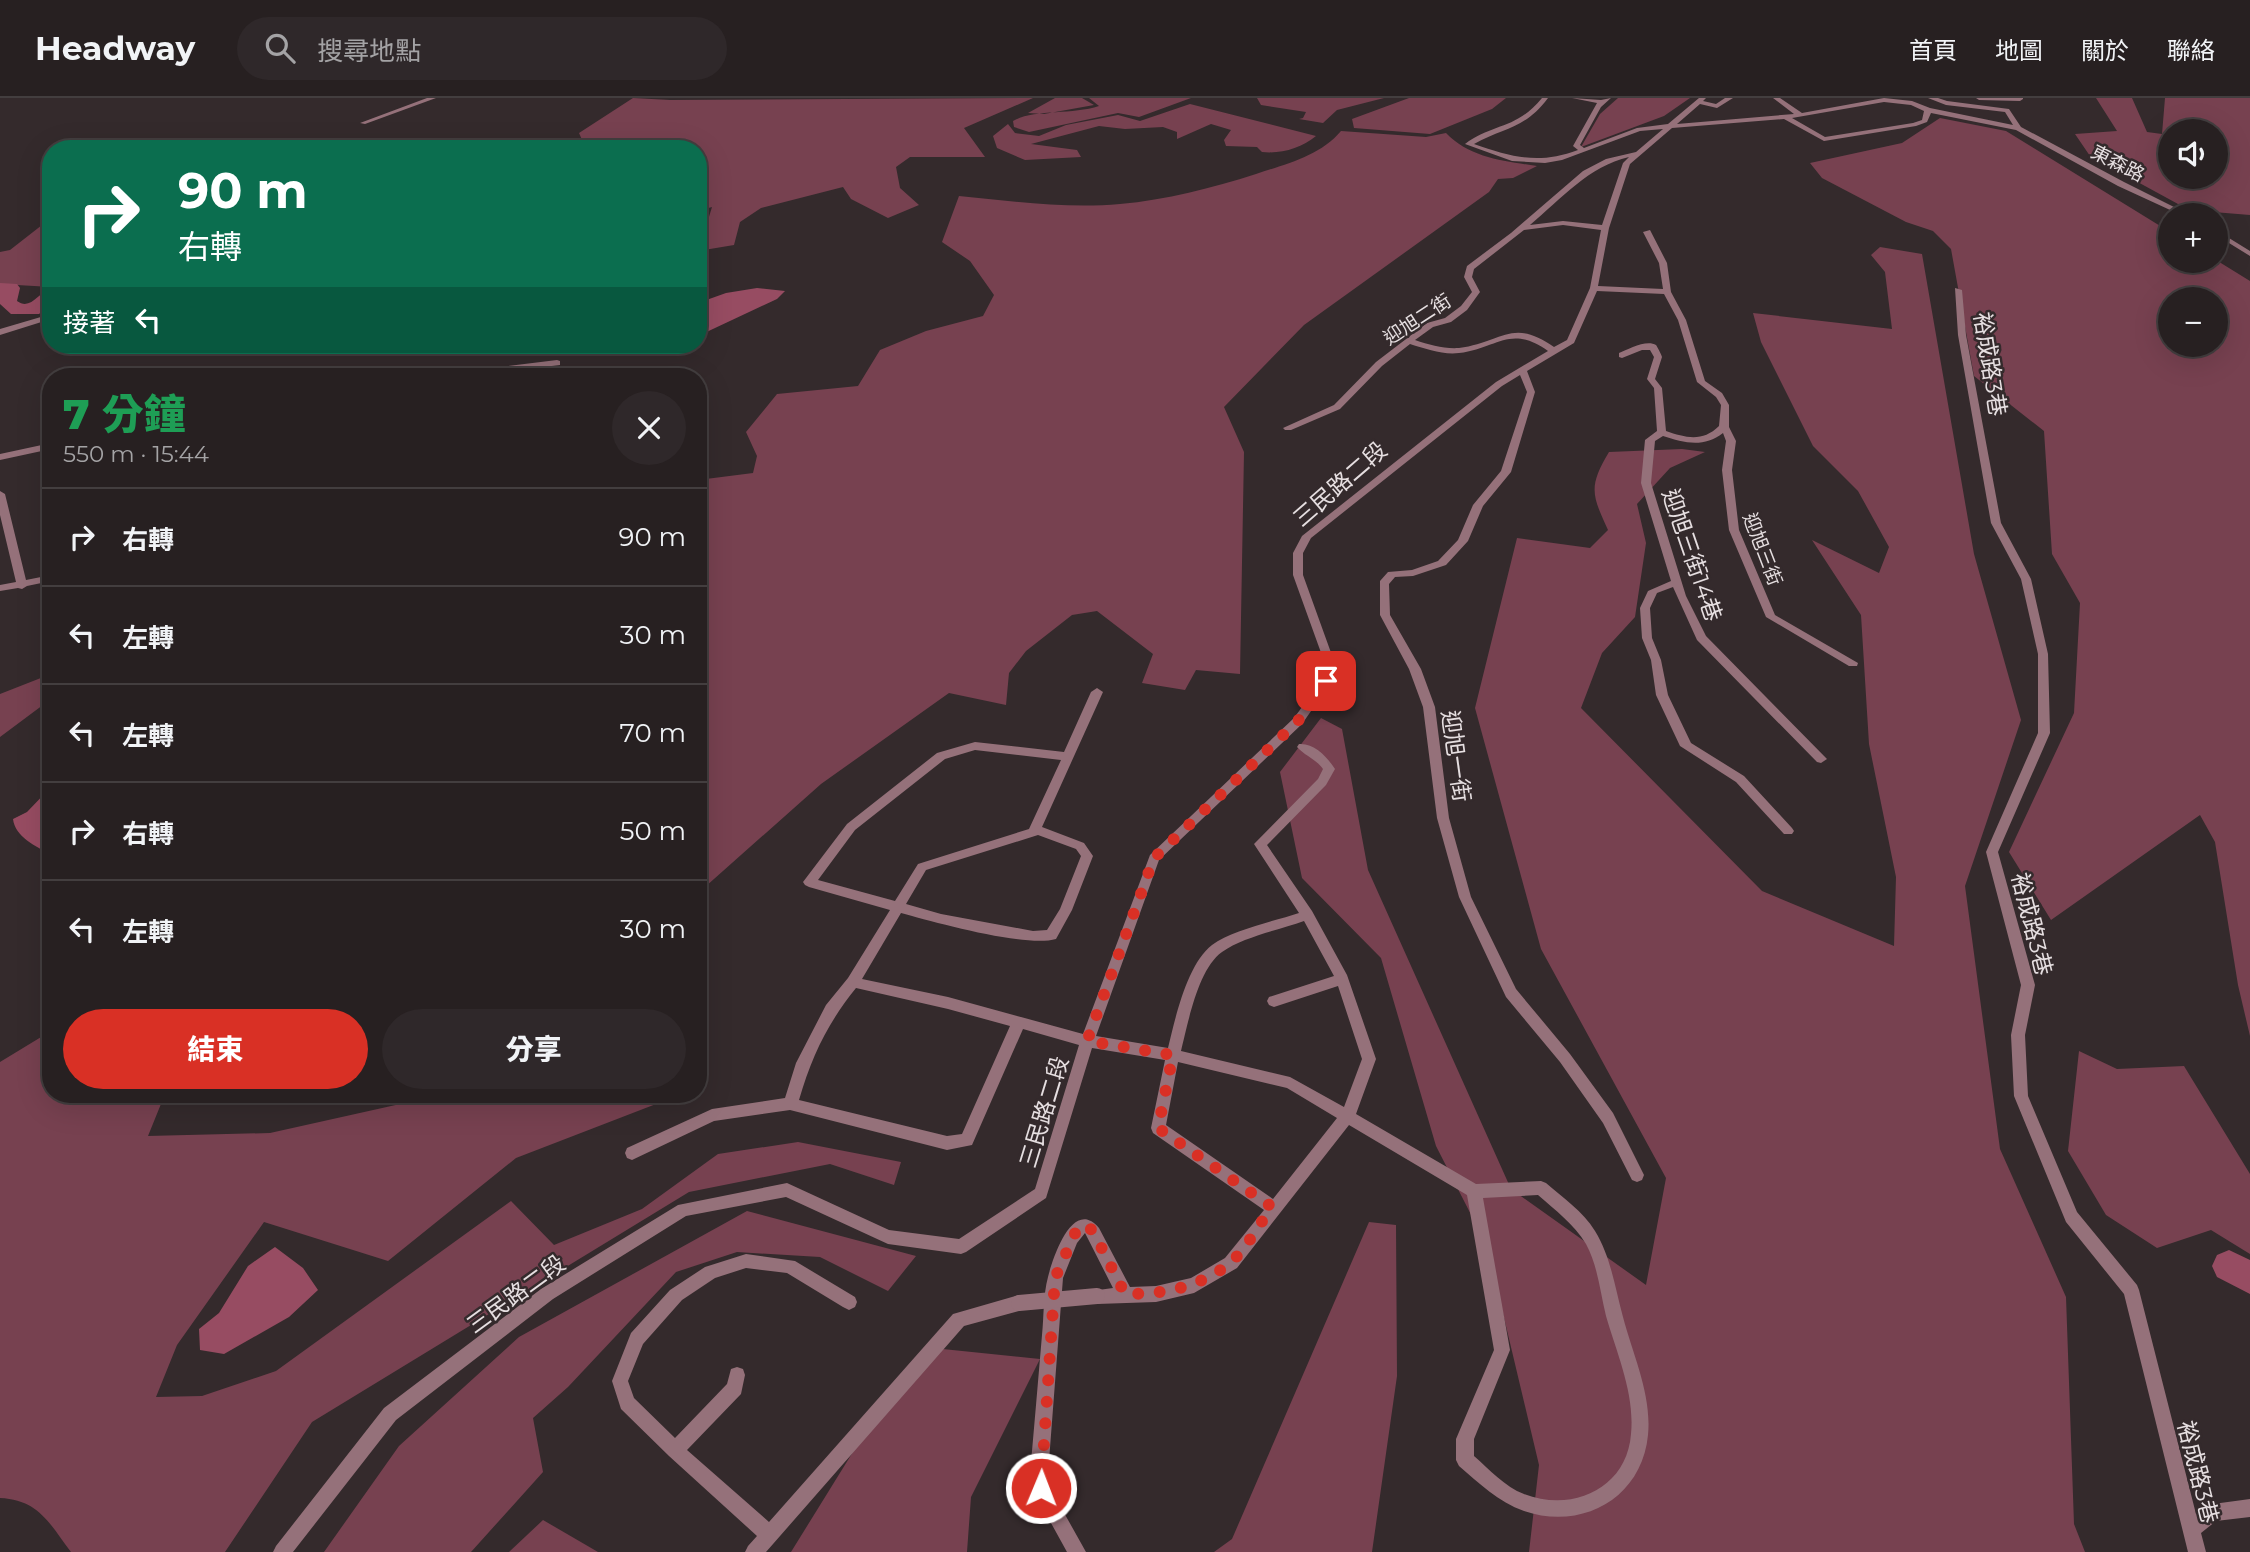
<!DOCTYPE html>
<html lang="zh-TW">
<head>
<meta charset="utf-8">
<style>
  body { margin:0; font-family:Montserrat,"Noto Sans TC",sans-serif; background:#2f282a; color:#f1f3f6; height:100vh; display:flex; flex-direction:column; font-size:26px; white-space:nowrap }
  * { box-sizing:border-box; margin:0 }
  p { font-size:23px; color:#a4a3a5 }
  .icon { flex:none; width:38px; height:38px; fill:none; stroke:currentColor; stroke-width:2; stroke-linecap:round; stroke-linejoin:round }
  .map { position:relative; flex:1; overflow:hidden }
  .details { position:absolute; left:42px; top:270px; width:665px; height:735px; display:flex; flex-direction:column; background:#272021; border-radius:28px; box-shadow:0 7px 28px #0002,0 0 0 2px #433e3f }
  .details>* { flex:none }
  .banner { position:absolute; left:42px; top:42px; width:665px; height:214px; border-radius:28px; box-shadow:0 7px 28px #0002,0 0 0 2px #433e3f; background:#0b6e4f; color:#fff; overflow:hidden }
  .buttons { position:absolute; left:2158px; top:21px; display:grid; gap:14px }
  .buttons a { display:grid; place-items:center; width:70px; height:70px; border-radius:50%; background:#272021; box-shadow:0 7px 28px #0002,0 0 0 2px #433e3f; font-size:35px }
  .pin { position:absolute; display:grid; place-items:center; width:60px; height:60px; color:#fff; margin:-30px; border-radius:14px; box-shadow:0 4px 10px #0006 }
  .me { position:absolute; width:77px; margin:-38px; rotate:1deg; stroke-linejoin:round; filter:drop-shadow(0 0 5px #0008) }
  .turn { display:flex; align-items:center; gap:24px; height:147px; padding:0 21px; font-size:32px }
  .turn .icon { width:91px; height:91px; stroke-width:2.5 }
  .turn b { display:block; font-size:49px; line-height:60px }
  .then { display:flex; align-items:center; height:66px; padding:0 21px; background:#0003; gap:14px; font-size:26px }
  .round { display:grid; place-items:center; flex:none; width:74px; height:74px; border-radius:37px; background:#2f282a }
  .head { display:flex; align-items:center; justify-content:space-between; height:119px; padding:0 21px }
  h1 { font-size:42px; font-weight:800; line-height:52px; color:#1e9e55 }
  .cta { display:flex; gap:14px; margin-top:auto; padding:14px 21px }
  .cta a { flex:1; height:80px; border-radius:42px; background:#d93025; color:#fff; font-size:28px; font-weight:800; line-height:80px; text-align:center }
  .cta a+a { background:#2f282a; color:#f1f3f6 }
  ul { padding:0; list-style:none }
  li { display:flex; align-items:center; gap:21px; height:98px; padding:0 21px; border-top:2px solid #433e3f }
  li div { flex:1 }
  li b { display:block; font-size:26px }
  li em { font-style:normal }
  header { display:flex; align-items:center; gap:42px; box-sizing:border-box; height:98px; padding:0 35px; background:#272021; border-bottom:2px solid #433e3f }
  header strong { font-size:33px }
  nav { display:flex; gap:38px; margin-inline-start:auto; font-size:24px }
  .search { width:490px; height:63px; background:#2f282a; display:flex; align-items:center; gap:18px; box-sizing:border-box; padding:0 24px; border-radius:38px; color:#a4a3a5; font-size:26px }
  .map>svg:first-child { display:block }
</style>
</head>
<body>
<header>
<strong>Headway</strong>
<div class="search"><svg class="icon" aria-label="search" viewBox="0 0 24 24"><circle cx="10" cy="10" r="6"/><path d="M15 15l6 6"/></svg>搜尋地點</div>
<nav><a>首頁</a><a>地圖</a><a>關於</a><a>聯絡</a></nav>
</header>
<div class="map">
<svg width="2250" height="1454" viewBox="0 0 2250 1454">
  <rect width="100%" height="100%" fill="#342a2c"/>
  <path fill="#774150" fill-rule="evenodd" d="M633 0 670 2 1033 0 964 30 985 59H910L896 69 900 90 919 107 888 120 851 101 843 89 761 110 740 124 734 147 698 153V137L705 132 712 109 698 113V51H586L579 35Z
    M1055 0H1082L1094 7 1044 16 1028 15Z
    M1089 0H1191L1139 19 1118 15 1029 34 1014 29 1013 23C1033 11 1072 17 1099 8Z
    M1257 0H1384L1337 12 1323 25 1299 21 1303 20 1306 14 1261 7Z
    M1409 0H1506L1492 11 1430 36 1354 30 1352 21Z
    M1618 0H1690L1664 18 1581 49 1600 16Z
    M2096 0H2132L2147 34 2162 36 2165 0H2250V117L2189 112 2090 58 2075 36 2117 33ZM2170 33H2216V79H2170Z
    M1190 6 1316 38C1301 50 1282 56 1262 54L1257 49 1226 48 1224 42 1231 32 1211 26 1177 41V34L1163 29 1125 31 1099 28 1031 46 1077 52 1081 59 1025 62 997 50 993 38 1008 26 1015 35 1039 38 1066 27 1118 17 1140 23Z
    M1940 20 2006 33 2170 134V163L2216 162 2250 183V938L2238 887 2215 744 2200 717 2051 822 2009 754 2074 615 2080 505 2052 456 2044 333 1974 278 1951 151 1933 133 1906 124 1822 80 1810 65 1902 45ZM2170 201H2216V247H2170Z
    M1341 33 1426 39 1446 35C1470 60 1504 63 1537 68L1513 80 1498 81 1489 94 1304 227 1224 309 1244 354 1240 576 1196 572 1185 592 1142 585 1153 556 1097 513 1072 517 1026 553 1009 575 1006 607 949 595 821 686 705 789 698 790V382L753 375 757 358 746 334 777 296 858 288 880 252 926 233 983 218 994 197 970 163 942 144 959 98C1012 103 1067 111 1120 106 1166 102 1212 90 1256 76 1286 66 1320 58 1341 33Z
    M51 120V189L0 186V154L10 152Z
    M1880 149 1922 156 1974 456 2021 622 1965 788 2000 1051 2066 1199 2074 1426 2085 1454H1529L1539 1367 1487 1148 1436 1048 1381 860 1302 780 1280 674 1321 620 1342 631 1368 772 1511 1091 1646 1187 1666 1080 1541 851 1475 610 1517 440 1590 450 1608 432C1592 397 1588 389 1609 354L1682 351 1705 354 1670 370 1637 406 1646 445 1635 519 1602 555 1581 610 1762 793 1894 848 1896 779 1869 646 1861 517 1812 442 1879 475 1889 449 1858 393 1813 348 1761 244 1753 215 1892 231 1885 174 1871 157Z
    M51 576V601L0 639V596Z
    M51 933V996H165L148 1038 270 1035 445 996H682L516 1060 388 1163 264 1124 177 1247 156 1299 202 1298 276 1273 511 1103 554 1147 642 1111 718 1056 798 1044 901 1064 894 1087 830 1066 689 1094 312 1324 225 1454H71C49 1425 39 1402 0 1400V964Z
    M2079 953 2117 971 2184 968 2250 1076V1156L2211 1132 2157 1150 2106 1117 2068 1053Z
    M747 1113 916 1158 888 1193 820 1159 737 1154 676 1174 568 1289 533 1320 543 1374 471 1454H324L399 1348 519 1239Z
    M1369 1124 1396 1127 1397 1278 1372 1454H1214L1232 1441Z
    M933 1250 1040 1261 971 1399 967 1454H791L887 1299Z
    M543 1422 598 1454H509Z"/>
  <path fill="#974c62" d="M757 190 785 193 777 201 698 238V205L726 195Z
    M51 689V757C36 748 15 739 13 721L27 714Z
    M275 1149 303 1170 318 1192 289 1219 224 1256 200 1252 199 1231 219 1215 248 1168Z"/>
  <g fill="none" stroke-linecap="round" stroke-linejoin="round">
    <path fill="#974c62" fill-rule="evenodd" d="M0 185 17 186 20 190 17 203C31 213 38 194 51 191V205L39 216H11L0 206Z
      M2229 1152 2250 1162V1196L2217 1179 2212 1168 2217 1157Z"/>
    <path fill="#95717a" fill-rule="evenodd" d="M427 0H436L365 26 360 25Z
      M1542 0H1548C1525 31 1505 29 1474 46 1512 59 1538 67 1578 52L1573 48 1597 5 1572 0 1601 2 1611 0 1601 9 1580 47 1584 50 1637 30 1668 26 1699 0H1706L1703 3 1716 6 1725 0H1733L1717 10 1700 6 1677 26 1794 16 1773 0H1780L1802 15 1884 0 1912 3 1930 10 2013 27 2005 14 1946 7 1928 0H1938L1947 3 2009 11 2021 29 2124 84 2190 117H2181L2118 88 2016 32 1931 15 1927 24 1916 28 1824 43 1784 21 1672 30 1630 66 1609 130 1598 188 1663 191 1659 165 1643 134 1650 132 1667 165 1671 194 1686 222 1705 283 1722 295 1729 307V329L1736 343 1732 372 1739 432 1775 517 1858 565 1857 568H1849L1766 519 1729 432 1722 372 1726 343 1723 335C1704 350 1684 345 1663 338L1655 343 1651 385 1686 498 1706 538 1827 661 1821 665 1817 664 1697 542 1673 489 1657 495 1650 510 1652 540 1661 562 1668 597 1691 645 1744 678 1792 730 1794 733 1792 736H1784L1736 684 1680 648 1656 597 1651 562 1642 540 1640 510 1648 493 1671 483 1641 385 1645 342 1657 333 1654 290 1647 281 1654 259 1650 252H1642L1622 260 1619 259V255C1628 251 1647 241 1656 247 1657 248 1662 258 1662 259L1655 281 1662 290 1666 333C1686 340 1703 344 1719 328L1721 307 1716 299 1697 284 1678 222 1664 196 1597 193 1574 245 1527 273 1535 294 1511 374 1483 408 1468 443 1446 467 1413 478 1395 479 1389 486 1390 517 1421 571 1435 609 1449 720 1471 799 1516 891 1570 956 1613 1015 1644 1077 1642 1082 1637 1084 1632 1082 1603 1025 1560 964 1506 899 1459 799 1437 720 1423 609 1409 571 1380 517V483L1388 474 1412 472 1438 463 1458 442 1473 407 1501 373 1527 294 1520 277 1502 288 1311 440 1303 455V477L1334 563 1332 583 1302 626 1159 762 1096 938 1168 950C1175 921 1187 866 1212 847 1232 832 1275 823 1299 815L1254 746 1318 681 1323 671C1316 661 1305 658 1297 649L1299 646C1315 645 1327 659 1335 671L1326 687 1267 747 1312 813 1347 877 1376 961 1356 1016 1476 1086 1541 1083 1546 1085C1563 1100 1583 1113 1595 1133 1611 1159 1615 1190 1623 1219 1633 1257 1652 1297 1648 1337 1642 1400 1582 1433 1524 1413 1498 1404 1479 1385 1459 1368L1456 1362V1341L1494 1252 1467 1097 1349 1027 1237 1170 1194 1195 1156 1204 1097 1206 1091 1203 1089 1198 1091 1193 1113 1190 1085 1135 1077 1145 1063 1180 1048 1376 1049 1388 1086 1454H1067L1035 1396 1030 1376C1034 1330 1038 1284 1042 1237 1044 1219 1043 1197 1048 1179 1053 1159 1073 1099 1099 1130L1130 1189 1156 1188 1191 1180 1225 1160 1264 1112 1153 1035 1151 1030 1165 962 1092 950 1046 1100 966 1154 961 1156 888 1146 786 1099 686 1118 553 1201 396 1322 293 1454H273L276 1448 384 1310 541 1191 678 1107 787 1085 889 1132 959 1141 1035 1091 1079 947 1023 931 972 1047 947 1052 790 1012 714 1023 632 1062 627 1060 625 1055 627 1050 712 1011 785 1000 796 965 826 907 848 880 890 812 809 789 805 787 803 784 847 726 937 655 975 644 1064 654 1091 594 1097 590 1103 594 1042 729 1084 745 1093 758 1072 812 1056 841C1026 850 934 824 901 815L862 881 948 899 1083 936 1150 757 1294 620 1321 583 1324 563 1293 477V455L1302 438 1496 284 1548 253C1510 226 1498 250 1459 255 1443 257 1426 251 1410 246L1382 268 1340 311 1291 332H1285L1283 330 1334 307 1376 264 1427 225 1445 220 1461 208 1472 194 1464 179 1467 168 1511 135 1583 73 1606 61 1636 54 1663 31 1640 33 1562 62 1545 65 1512 63 1465 46C1493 25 1516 32 1542 0ZM1884 4 1911 7 1924 13 1922 22 1913 25 1825 39 1792 20ZM1629 59 1623 65 1602 127 1563 123 1530 127C1561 101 1589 68 1629 59ZM1563 127 1601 132 1590 190 1567 242 1554 249C1512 219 1501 245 1459 250 1444 251 1430 247 1415 242L1433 229 1451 224 1467 212 1480 194 1472 179 1474 171 1524 132ZM975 652 1061 662 1029 731 918 766 895 803 818 782 855 732 945 661ZM1038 737 1076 751 1081 758 1060 811 1047 832 1033 833 941 816 906 806 926 772ZM1304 823 1334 878 1269 899 1267 903 1269 907 1274 909 1338 888 1362 961 1344 1009 1290 979 1181 953C1188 925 1198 871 1222 854 1243 839 1279 832 1304 823ZM856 890 948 911 1010 928 962 1036 947 1038 799 1002C812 958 827 926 856 890ZM1178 964 1287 990 1337 1020 1273 1101 1166 1027ZM1538 1097C1555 1112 1574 1126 1586 1146 1598 1168 1600 1194 1606 1218 1617 1256 1635 1296 1631 1336 1627 1390 1573 1415 1524 1396 1505 1389 1489 1371 1474 1358V1341L1510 1252 1483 1100Z
      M1976 0H2023V1L2020 3 1979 2Z
      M2216 132 2250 153V158L2216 137Z
      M1955 190 1962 192 1966 237 2001 425 2031 481 2048 556 2050 635 1998 754 2035 887 2025 937 2028 998 2077 1114 2137 1187 2139 1192 2196 1416 2213 1406 2250 1401V1419L2216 1423 2201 1435 2206 1454H2188L2124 1196 2066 1124 2014 998 2011 937 2021 887 1986 754 2038 635V556L2021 481 1991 425 1958 237Z
      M51 216V221L0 237V231Z
      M557 262 560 263V267L469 278H445L449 275Z
      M51 345V351L0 362V356Z
      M0 393 5 396 26 482 51 477V483L27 488 22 491 18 490 0 493V487L16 484 0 417Z
      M746 1156 795 1163 855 1199 857 1204 855 1209 849 1212 843 1209 787 1175 746 1170 715 1180 682 1202 643 1246 628 1283 634 1300 675 1340 727 1286 731 1271 737 1269 743 1271 745 1277 741 1296 687 1352 769 1424 953 1216 1019 1197 1025 1200 1027 1205 1025 1210 1019 1213 964 1228 766 1454H745L748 1448 757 1438 669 1358 621 1311 612 1283 631 1235 670 1192 705 1169Z"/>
    <path stroke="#95717a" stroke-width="16" d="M1019 1205 1097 1198"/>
  </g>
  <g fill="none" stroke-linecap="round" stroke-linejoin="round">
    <path stroke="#d93025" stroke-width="12" stroke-dasharray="0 21.6" d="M1041 1390 1055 1180 1077 1131 1082 1127 1089 1129 1094 1135 1125 1196C1163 1196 1198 1190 1229 1166 1246 1152 1259 1126 1272 1109L1158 1030 1173 957 1087 943 1154 760 1298 623 1326 583"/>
  </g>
  <g text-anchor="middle" stroke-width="5" stroke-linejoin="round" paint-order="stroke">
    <g font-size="19" fill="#e6dfe1" stroke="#342a2c">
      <text transform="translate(2118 65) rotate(27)" y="7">東森路</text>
      <text transform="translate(1417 221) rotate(-33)" y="7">迎旭二街</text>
      <text transform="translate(1763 451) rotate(69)" y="7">迎旭三街</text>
    </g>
    <g font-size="23" fill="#e6dfe1" stroke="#342a2c">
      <text transform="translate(1990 266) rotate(81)" y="8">裕成路3巷</text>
      <text transform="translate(1340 386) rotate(-41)" y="8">三民路二段</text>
      <text transform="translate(1692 457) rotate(71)" y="8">迎旭三街14巷</text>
      <text transform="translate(1456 658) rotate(82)" y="8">迎旭一街</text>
      <text transform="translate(2032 826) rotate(76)" y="8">裕成路3巷</text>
      <text transform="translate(1044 1014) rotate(-73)" y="8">三民路二段</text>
      <text transform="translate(516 1196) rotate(-36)" y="8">三民路二段</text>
      <text transform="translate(2198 1374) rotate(76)" y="8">裕成路3巷</text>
    </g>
  </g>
</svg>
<div class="buttons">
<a><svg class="icon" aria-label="sound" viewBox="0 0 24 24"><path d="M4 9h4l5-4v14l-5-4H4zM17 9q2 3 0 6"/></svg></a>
<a>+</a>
<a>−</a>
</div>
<div class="pin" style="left:1326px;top:583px;background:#d93025"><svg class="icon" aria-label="arrive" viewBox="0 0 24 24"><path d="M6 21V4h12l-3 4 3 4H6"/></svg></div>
<svg class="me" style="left:1041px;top:1390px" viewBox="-20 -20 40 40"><circle r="17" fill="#d93025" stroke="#fff" stroke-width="3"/><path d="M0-11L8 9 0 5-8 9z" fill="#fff"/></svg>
<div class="banner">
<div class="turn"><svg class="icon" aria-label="right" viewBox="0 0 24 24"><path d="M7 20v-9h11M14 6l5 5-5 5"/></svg><div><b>90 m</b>右轉</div></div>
<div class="then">接著<svg class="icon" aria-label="left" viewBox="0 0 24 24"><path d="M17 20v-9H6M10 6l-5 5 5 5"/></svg></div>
</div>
<section class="details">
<div class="head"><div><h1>7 分鐘</h1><p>550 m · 15:44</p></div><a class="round"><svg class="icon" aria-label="close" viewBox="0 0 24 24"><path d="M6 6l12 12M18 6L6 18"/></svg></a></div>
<ul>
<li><svg class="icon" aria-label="right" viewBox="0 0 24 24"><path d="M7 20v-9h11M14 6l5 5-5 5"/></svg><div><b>右轉</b></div><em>90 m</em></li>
<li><svg class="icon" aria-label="left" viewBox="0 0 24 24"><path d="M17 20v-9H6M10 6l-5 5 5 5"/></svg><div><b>左轉</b></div><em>30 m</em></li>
<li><svg class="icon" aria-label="left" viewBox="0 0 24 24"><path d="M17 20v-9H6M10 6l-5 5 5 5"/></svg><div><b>左轉</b></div><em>70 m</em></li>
<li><svg class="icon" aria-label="right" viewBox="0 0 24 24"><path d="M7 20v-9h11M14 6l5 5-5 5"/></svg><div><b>右轉</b></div><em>50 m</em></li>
<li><svg class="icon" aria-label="left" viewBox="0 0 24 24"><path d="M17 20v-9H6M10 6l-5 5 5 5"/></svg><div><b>左轉</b></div><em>30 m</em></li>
</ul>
<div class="cta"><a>結束</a><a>分享</a></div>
</section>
</div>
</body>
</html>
